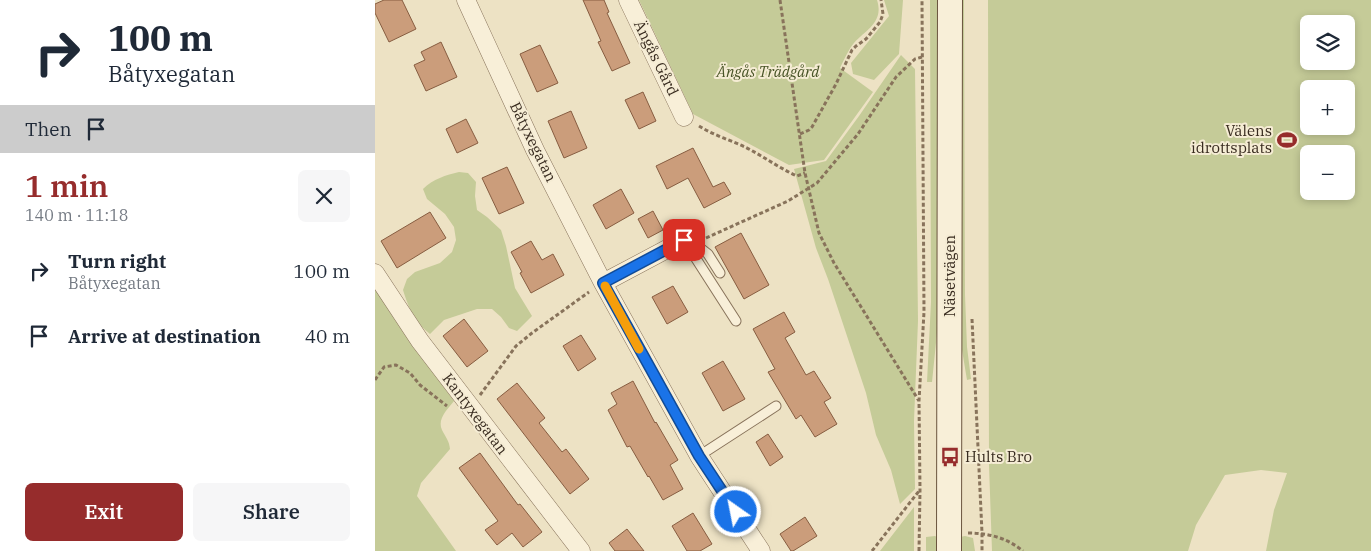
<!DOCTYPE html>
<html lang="en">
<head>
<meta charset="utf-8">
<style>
  body { margin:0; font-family:"IBM Plex Serif",serif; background:#f6f6f7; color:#1f2937; height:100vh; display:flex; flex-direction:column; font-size:19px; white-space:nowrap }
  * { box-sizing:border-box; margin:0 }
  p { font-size:16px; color:#747a83 }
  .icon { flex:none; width:28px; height:28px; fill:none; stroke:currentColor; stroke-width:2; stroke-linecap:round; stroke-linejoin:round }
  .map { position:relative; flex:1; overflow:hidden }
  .side { display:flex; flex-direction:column; background:#fff; width:375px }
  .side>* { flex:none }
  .guide { background:#fff; color:#1f2937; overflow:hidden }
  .tools { position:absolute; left:925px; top:15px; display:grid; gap:10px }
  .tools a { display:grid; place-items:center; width:55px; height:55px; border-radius:8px; background:#fff; box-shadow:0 2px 8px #0003; font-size:25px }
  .pin { position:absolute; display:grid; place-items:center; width:42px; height:42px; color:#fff; margin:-21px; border-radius:10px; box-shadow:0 2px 8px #0006 }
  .me { position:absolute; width:55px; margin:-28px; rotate:327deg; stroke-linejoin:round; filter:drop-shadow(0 0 4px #0008) }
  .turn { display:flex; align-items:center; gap:18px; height:105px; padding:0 25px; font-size:22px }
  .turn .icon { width:65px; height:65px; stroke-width:2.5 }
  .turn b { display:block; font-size:35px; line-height:42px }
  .then { display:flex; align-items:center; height:48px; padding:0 25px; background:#0003; gap:10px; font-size:19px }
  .round { display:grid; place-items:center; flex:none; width:52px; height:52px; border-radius:8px; background:#f6f6f7 }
  .headline { display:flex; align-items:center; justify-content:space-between; height:85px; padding:0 25px }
  h1 { font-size:30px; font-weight:600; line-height:38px; color:#962c2c }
  .button { display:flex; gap:10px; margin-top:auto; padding:10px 25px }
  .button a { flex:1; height:58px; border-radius:8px; background:#962c2c; color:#fff; font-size:20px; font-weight:600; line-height:58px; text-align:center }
  .button a+a { background:#f6f6f7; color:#1f2937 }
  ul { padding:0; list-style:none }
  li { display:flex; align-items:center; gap:15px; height:65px; padding:0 25px }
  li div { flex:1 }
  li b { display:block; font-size:19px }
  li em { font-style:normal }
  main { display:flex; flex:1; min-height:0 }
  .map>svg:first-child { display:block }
</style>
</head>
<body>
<main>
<section class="side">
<div class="guide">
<div class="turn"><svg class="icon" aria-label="right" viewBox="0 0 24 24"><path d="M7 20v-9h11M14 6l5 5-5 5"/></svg><div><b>100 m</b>Båtyxegatan</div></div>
<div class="then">Then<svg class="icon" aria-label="arrive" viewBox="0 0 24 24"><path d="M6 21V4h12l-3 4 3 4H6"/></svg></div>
</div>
<div class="headline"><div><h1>1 min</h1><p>140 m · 11:18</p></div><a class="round"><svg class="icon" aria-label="close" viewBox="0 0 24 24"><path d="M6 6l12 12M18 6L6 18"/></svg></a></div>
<ul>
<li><svg class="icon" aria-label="right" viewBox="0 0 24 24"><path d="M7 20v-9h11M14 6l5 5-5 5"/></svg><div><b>Turn right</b><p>Båtyxegatan</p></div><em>100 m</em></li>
<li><svg class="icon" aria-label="arrive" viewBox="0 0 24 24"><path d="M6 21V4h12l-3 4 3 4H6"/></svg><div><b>Arrive at destination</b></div><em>40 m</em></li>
</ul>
<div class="button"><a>Exit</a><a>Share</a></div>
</section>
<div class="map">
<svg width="996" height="551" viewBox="0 0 996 551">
  <rect width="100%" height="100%" fill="#ede2c4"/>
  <path fill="#c5cb98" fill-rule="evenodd" d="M264 0H502C509 22 492 29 479 43 473 50 469 60 465 68L498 92 449 160 414 165 318 114Z
    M509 0H528L524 54 499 80 478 74 476 63 514 16Z
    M555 0H563V323L557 382H552L556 302Z
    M584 0H589L590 295 592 347 596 379 592 380 587 350 585 322Z
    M613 0H996V551H891L899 510 912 473 886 470 850 475 821 525 813 551H617L614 465ZM934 24H971V61H934ZM934 89H971V126H934ZM934 154H971V191H934Z
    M526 55 540 69 543 321 539 421 540 489 525 504 516 470 501 435 491 393 453 279 441 248 419 169 451 161 484 116Z
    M84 172 93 173 101 182 100 196 102 210 112 217 126 230 131 246 140 288 157 316 142 331 134 328 126 317 117 309H102L69 320 55 334C39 321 34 309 28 290L32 279 40 272 65 263 77 252 81 240 79 227 70 214 52 199 48 189C58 179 71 175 84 172Z
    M0 288 17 315 79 401C72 410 62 419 67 430 71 438 74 440 75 449L46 483 42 496 81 551H0Z
    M539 507V551H505Z
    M560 536 562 537V551H551V537Z
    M590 536 598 538 600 551H585V537Z"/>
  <path fill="#cb9d7b" stroke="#875d41" d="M9 0H27L41 29 14 42 0 13V4Z
    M208 0H229L234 12 232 13 255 63 237 71 223 42 226 41Z
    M66 42 82 77 51 91 39 65 50 60 46 52Z
    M165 45 183 83 162 92 145 54Z
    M268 92 281 121 264 129 250 100Z
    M196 111 212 148 189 158 173 121Z
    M91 119 103 143 82 153 71 129Z
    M318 148 338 187 349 182 356 194 329 208 313 178 292 189 281 166Z
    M132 167 149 203 124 214 107 178Z
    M246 189 259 213 231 229 218 205Z
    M278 211 288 230 273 238 263 219Z
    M55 212 71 238 22 268 6 241Z
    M366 233 394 285 369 299 340 247Z
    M156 241 167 260 178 254 189 275 156 293 145 273 147 272 136 252Z
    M298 286 313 312 292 324 277 297Z
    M409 312 420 332 410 338 431 375 439 371 456 398 449 402 462 424 440 437 426 415 421 419 393 372 400 369 378 329Z
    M89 319 113 351 92 367 68 336Z
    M206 335 221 359 203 371 188 346Z
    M348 361 370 399 348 411 327 373Z
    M258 381 280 423 281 422 303 460 295 465 308 489 288 500 274 476 273 477 255 446 252 447 233 410 242 404 236 393Z
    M142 383 170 418 164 423 187 452 191 449 214 479 195 494 122 399Z
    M393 434 408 457 395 466 381 442Z
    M105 453 143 505 145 504 167 532 148 547 137 533 122 545 110 530 123 521 84 468Z
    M318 513 337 544 325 551H312L297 526Z
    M430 517 442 536 418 551H416L405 534Z
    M252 529 269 551H240L234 543Z"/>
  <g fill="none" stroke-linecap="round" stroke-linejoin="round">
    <defs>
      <path id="lane" d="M309 240 361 321
        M313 246 319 243 333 254 345 273
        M324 456 401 406"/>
      <path id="street" d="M91 0 160 150 228 283 324 456 386 551
        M253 0 309 117
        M0 273 45 341 206 551
        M228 283 309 240"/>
      <path id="secondary" d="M574 551 575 0"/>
    </defs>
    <use href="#lane" stroke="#88735b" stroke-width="11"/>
    <use href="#street" stroke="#88735b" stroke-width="19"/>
    <use href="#secondary" stroke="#6a543e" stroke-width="26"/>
    <path stroke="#88735b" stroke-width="3" stroke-dasharray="4 2.5" stroke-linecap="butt" d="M405 0 430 173 444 233 459 263 544 401
      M324 126C338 135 355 140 370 147 388 156 404 168 422 176L430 173
      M425 134 434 130 437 127 461 84 477 50 481 46 491 39 505 22 508 14 506 0
      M331 238 413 201 442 183 483 134 521 77 540 59 547 57
      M597 319 607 533V551
      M0 380 9 367 21 365 35 373 45 385 72 406
      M105 395 141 346 157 333 214 292
      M593 533C614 533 632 538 648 551
      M497 551 544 491
      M544 551 545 490 544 401 549 312 547 0"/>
    <use href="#lane" stroke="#f8efd8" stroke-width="9"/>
    <use href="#street" stroke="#f8efd8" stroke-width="18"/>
    <use href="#secondary" stroke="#f8efd8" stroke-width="24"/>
  </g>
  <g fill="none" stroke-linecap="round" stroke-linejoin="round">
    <defs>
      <path id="route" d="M309 240 228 283 324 456 361 512"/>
    </defs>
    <use href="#route" stroke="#114b97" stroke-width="12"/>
    <use href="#route" stroke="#1a73e8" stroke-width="9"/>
    <path stroke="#f59e0b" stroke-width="9" d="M230 286 264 349"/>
  </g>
  <defs>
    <symbol id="stadium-bare" viewBox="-9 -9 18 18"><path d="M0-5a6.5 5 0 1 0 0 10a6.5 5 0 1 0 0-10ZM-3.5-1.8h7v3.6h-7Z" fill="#962c2c" stroke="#f5ecd4" stroke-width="2.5" paint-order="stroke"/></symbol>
    <symbol id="bus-bare" viewBox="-9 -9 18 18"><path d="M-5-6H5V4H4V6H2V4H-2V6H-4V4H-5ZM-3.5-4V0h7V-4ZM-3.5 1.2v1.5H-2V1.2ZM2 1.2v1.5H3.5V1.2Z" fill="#962c2c" stroke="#f5ecd4" stroke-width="2.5" paint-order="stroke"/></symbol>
  </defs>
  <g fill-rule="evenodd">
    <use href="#stadium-bare" x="898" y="126" width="28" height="28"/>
    <use href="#bus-bare" x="561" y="443" width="28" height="28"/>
  </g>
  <g text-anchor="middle" stroke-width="4" stroke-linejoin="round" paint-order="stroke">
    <g font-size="15" fill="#382b1f" stroke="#f5ecd4">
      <text transform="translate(281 58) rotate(64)" y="5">Ängås Gård</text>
      <text transform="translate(158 142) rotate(64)" y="5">Båtyxegatan</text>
      <text transform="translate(575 276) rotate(-90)" y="5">Näsetvägen</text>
      <text transform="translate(100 414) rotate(53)" y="5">Kantyxegatan</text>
    </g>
    <g font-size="15" font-style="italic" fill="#485426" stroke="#f5ecd4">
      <text x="393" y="77">Ängås Trädgård</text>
    </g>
    <g font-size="15" fill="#382b1f" stroke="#f5ecd4" text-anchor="end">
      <text x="897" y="136">Välens<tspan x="897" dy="17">idrottsplats</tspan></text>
      <text x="590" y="462" text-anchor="start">Hults Bro</text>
    </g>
  </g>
</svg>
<div class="tools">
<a><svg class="icon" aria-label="layers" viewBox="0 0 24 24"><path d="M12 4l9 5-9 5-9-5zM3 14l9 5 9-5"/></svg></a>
<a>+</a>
<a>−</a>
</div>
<div class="pin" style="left:309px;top:240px;background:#d93025"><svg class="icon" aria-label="arrive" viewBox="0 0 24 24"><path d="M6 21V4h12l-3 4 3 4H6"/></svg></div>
<svg class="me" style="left:361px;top:512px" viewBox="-20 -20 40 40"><circle r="17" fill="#1a73e8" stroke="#fff" stroke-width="3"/><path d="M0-11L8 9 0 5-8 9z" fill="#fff"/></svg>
</div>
</main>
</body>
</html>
